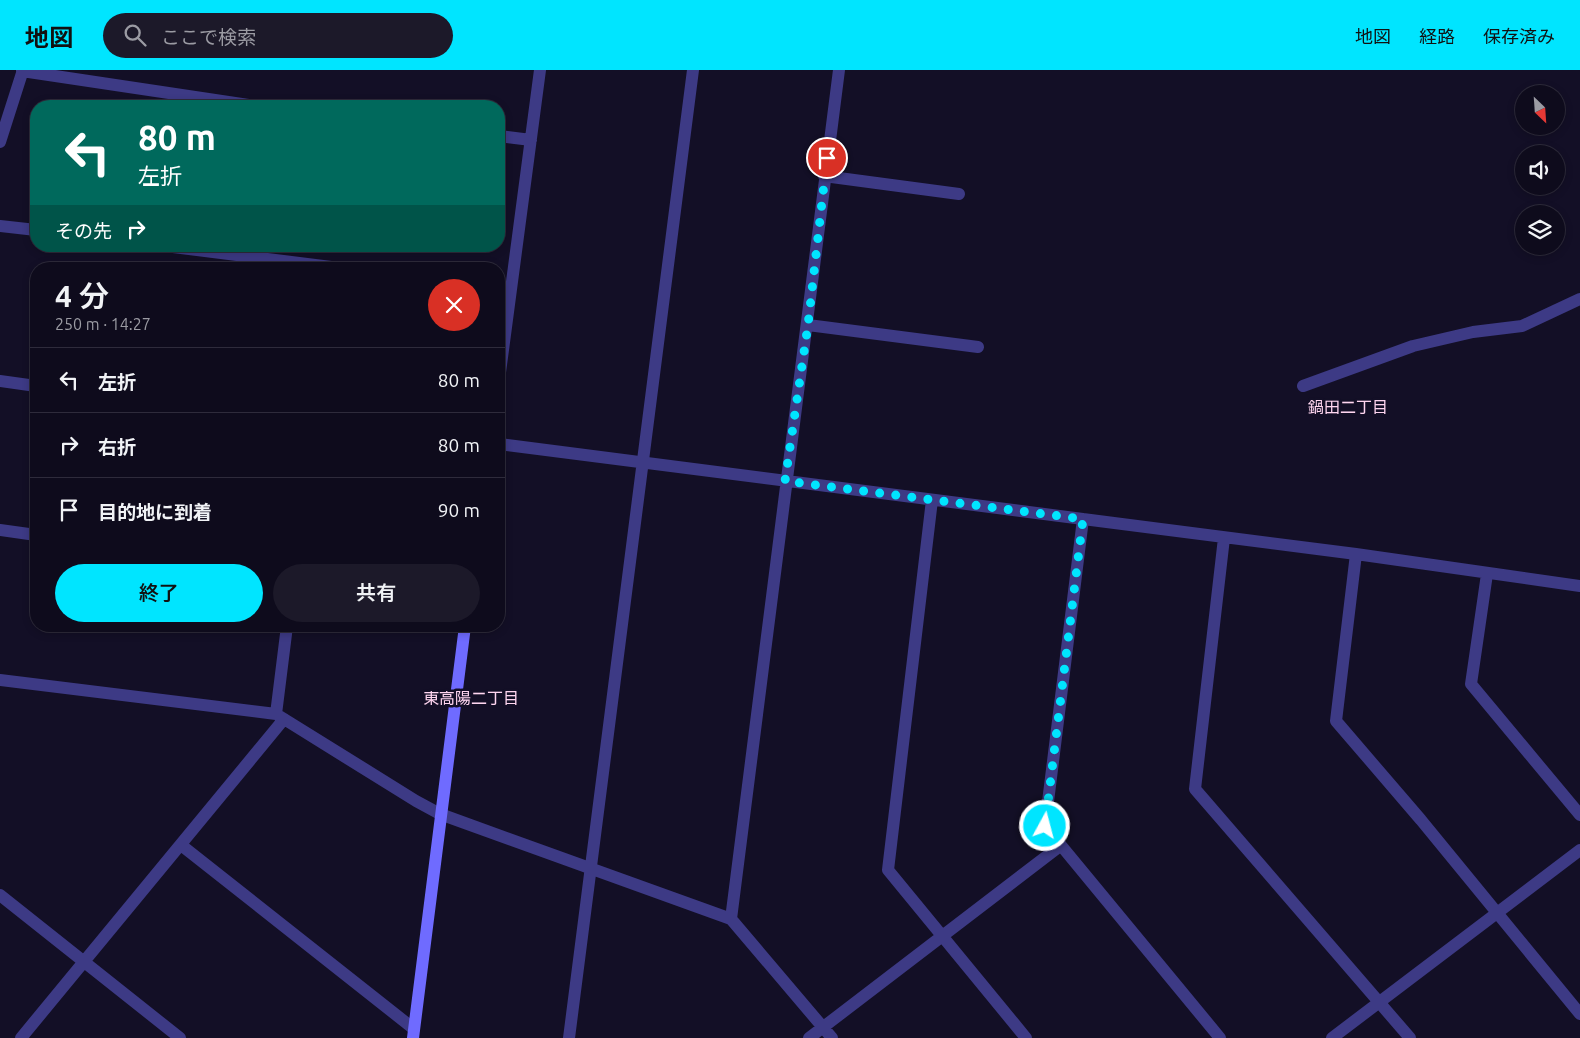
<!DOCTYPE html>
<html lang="ja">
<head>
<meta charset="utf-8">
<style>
  body { margin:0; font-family:Ubuntu,"Noto Sans JP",sans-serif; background:#1c1929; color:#f1f3f6; height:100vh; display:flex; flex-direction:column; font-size:19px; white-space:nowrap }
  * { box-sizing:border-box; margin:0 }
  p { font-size:16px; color:#9b9ba3 }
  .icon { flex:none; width:28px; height:28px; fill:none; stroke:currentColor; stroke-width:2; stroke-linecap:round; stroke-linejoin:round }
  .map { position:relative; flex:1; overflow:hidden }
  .sheet { position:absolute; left:30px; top:192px; width:475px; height:370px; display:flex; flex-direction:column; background:#0e0b1c; border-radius:20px; box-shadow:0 2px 8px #0003,0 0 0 1px #2e2b3b }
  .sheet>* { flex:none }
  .top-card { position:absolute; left:30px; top:30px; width:475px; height:152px; border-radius:20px; box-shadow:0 2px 8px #0003,0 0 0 1px #2e2b3b; background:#00695c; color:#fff; overflow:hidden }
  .needle { width:32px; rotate:155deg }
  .buttons { position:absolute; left:1515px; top:15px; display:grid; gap:10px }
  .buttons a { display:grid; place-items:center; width:50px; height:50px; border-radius:50%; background:#0e0b1c; box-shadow:0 2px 8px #0003,0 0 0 1px #2e2b3b; font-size:25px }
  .pin { position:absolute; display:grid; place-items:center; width:42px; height:42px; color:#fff; margin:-21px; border:2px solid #fff; border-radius:50%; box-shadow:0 1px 5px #0007 }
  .me { position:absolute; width:55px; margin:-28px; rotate:7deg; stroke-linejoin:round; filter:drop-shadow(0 0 4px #0008) }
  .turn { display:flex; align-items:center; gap:18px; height:105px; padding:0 25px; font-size:22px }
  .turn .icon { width:65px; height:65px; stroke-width:2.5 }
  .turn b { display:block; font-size:35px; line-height:42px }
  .then { display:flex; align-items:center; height:48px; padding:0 25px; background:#0003; gap:10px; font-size:19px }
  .round { display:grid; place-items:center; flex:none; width:52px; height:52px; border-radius:26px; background:#1c1929 }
  .headline { display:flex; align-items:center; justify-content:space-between; height:85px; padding:0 25px }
  h1 { font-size:30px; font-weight:600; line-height:38px }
  .cta { display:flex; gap:10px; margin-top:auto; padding:10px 25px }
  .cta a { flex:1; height:58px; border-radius:30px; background:#00e5ff; color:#111; font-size:20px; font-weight:600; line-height:58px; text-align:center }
  .cta a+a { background:#1c1929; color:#f1f3f6 }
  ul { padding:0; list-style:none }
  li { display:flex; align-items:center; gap:15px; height:65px; padding:0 25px; border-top:1px solid #2e2b3b }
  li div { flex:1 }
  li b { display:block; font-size:19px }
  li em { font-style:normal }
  header { display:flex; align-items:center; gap:30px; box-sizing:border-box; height:70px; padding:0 25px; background:#00e5ff; color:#111 }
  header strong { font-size:24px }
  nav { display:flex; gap:28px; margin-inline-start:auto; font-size:18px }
  .search { width:350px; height:45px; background:#1c1929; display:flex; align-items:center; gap:12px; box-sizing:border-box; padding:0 18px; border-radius:28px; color:#9b9ba3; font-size:19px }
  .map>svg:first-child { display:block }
</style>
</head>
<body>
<header>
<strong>地図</strong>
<div class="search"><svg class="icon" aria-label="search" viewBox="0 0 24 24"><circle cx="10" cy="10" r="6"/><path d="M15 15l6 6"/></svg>ここで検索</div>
<nav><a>地図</a><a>経路</a><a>保存済み</a></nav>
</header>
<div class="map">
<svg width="1580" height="968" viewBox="0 0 1580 968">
  <rect width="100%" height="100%" fill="#130f26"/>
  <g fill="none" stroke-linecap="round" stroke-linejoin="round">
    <path stroke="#3d3a85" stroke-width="12" d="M22 1 256 36
      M499 66 531 70
      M0 72 23 0
      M824 106 959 124
      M0 156 36 160
      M165 176 347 199
      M499 217 511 219
      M808 255 978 277
      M499 310 540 0
      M0 311 36 316
      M1303 316 1413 276 1473 262 1522 256 1580 229
      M499 374 1356 484 1580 516
      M932 430 888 800 1026 968
      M1083 449 1045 756 1220 968
      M0 460 36 465
      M1224 468 1195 719 1410 968
      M1356 484 1336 651 1421 750 1580 944
      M1487 504 1471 614 1580 745
      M0 610 276 644 416 731 440 744 731 849 832 968
      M276 644 287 556
      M181 775 414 959
      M0 825 180 968
      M731 849 839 0
      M21 968 284 649
      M569 968 693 0
      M809 968 1060 776
      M1332 968 1580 780"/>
    <path stroke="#6f6bff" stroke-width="12" d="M413 968 465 556"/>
  </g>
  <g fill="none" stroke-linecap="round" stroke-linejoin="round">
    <path stroke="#00e5ff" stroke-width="9" stroke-dasharray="0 16.2" d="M827 88 808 255 785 411 1083 449 1045 756"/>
  </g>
  <g text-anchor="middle" stroke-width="5" stroke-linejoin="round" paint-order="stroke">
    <g font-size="16" fill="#ffd6f0" stroke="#130f26">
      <text x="1348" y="343">鍋田二丁目</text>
      <text x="471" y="634">東高陽二丁目</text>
    </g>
  </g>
</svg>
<div class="buttons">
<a><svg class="needle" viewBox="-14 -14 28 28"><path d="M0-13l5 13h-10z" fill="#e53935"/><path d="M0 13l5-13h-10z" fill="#9b9ba3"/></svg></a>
<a><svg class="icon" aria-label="sound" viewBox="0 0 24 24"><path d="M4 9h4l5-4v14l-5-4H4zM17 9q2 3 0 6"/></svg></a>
<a><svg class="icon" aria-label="layers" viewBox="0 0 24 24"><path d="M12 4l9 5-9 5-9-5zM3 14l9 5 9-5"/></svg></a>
</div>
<div class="pin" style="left:827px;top:88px;background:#d93025"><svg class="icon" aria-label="arrive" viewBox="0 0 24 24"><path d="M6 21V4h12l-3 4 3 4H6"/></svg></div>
<svg class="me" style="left:1045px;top:756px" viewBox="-20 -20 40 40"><circle r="17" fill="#00e5ff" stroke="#fff" stroke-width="3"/><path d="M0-11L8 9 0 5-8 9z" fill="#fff"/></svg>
<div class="top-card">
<div class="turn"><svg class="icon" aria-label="left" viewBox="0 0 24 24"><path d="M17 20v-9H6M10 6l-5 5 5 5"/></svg><div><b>80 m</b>左折</div></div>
<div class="then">その先<svg class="icon" aria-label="right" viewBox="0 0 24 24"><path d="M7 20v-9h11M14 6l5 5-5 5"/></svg></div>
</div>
<section class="sheet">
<div class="headline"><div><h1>4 分</h1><p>250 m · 14:27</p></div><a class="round" style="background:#d93025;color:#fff"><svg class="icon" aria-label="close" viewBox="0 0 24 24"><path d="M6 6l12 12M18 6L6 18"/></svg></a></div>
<ul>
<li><svg class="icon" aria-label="left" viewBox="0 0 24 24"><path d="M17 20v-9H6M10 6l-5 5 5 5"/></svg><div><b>左折</b></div><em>80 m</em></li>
<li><svg class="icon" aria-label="right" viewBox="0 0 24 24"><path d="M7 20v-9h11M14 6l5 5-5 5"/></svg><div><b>右折</b></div><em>80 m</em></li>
<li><svg class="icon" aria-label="arrive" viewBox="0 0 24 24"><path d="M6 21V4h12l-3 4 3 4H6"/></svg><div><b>目的地に到着</b></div><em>90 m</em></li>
</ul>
<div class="cta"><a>終了</a><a>共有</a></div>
</section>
</div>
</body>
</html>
